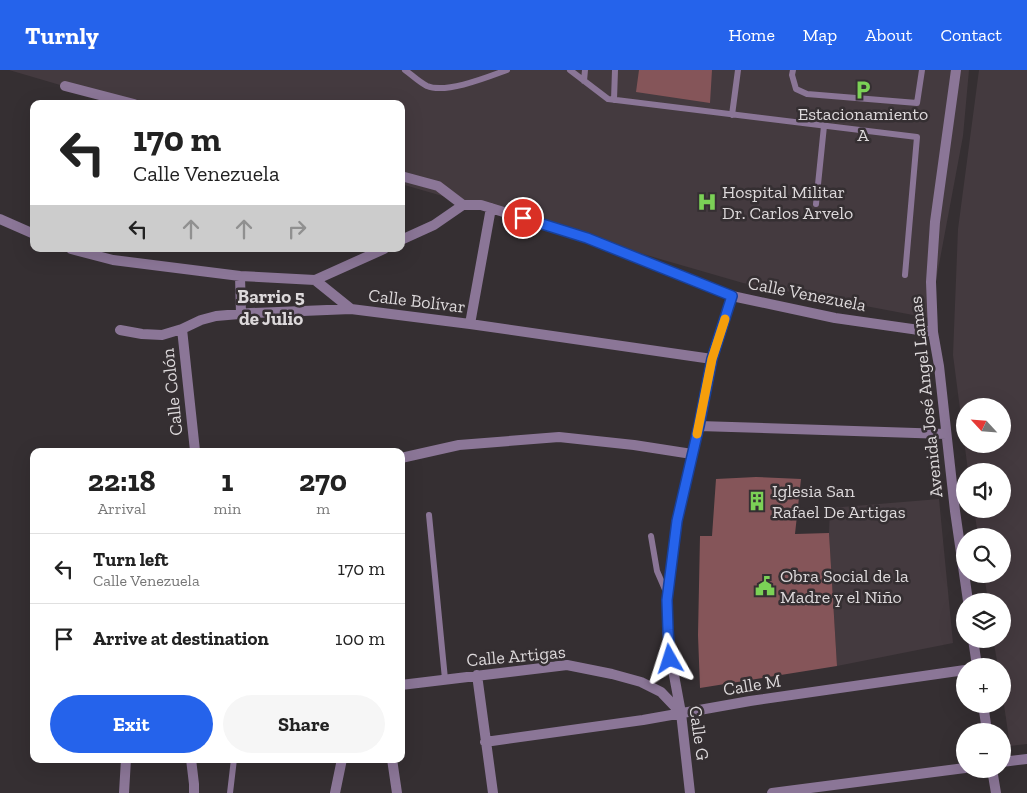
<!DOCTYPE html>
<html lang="en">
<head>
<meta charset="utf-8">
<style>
  body { margin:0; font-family:"Zilla Slab",serif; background:#f6f6f6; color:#222; height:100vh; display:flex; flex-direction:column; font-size:19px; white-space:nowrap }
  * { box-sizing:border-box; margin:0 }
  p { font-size:16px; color:#767676 }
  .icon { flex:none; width:28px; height:28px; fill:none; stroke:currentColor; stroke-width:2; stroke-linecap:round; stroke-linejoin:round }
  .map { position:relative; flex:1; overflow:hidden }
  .details { position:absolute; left:30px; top:378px; width:375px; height:315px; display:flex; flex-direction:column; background:#fff; border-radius:10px; box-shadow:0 5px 20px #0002 }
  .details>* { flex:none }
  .hud { position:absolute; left:30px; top:30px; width:375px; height:152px; border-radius:10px; box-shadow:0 5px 20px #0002; background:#fff; color:#222; overflow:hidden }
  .needle { width:32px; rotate:296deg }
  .tools { position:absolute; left:956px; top:328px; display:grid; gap:10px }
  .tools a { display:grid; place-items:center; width:55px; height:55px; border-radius:50%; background:#fff; box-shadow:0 5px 20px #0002; font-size:25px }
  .pin { position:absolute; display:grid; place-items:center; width:42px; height:42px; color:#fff; margin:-21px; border:2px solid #fff; border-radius:50%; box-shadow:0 1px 5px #0007 }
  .me { position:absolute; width:55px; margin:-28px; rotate:354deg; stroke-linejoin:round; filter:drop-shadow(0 0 4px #0008) }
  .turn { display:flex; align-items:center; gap:18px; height:105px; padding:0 20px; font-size:22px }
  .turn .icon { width:65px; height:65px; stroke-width:2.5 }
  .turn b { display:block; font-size:35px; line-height:42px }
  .lanes { display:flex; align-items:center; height:48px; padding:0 20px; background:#0003; justify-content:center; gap:25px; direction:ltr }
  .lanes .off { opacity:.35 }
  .eta { display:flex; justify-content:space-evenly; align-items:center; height:85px; text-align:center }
  .eta b { font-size:30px; font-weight:700; line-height:35px }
  .action { display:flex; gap:10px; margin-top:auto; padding:10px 20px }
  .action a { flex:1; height:58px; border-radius:30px; background:#2563eb; color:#fff; font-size:20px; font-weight:700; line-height:58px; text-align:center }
  .action a+a { background:#f6f6f6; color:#222 }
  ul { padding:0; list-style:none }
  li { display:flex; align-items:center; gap:15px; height:70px; padding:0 20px; border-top:1px solid #e0e0e0 }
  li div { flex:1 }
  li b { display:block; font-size:19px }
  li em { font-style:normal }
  header { display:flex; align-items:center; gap:30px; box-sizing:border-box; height:70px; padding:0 25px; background:#2563eb; color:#fff }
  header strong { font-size:24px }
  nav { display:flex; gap:28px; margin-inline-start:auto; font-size:18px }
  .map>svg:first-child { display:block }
</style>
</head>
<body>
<header>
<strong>Turnly</strong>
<nav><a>Home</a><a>Map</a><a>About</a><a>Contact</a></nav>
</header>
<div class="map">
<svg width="1027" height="723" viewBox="0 0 1027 723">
  <rect width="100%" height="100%" fill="#352f32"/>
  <path fill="#443a3f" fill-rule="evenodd" d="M9 0H969L963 66 929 248 743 213 401 114V34H125Z
    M979 0H1027V674L1010 676 1003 628 1002 596H998L993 569H1002V531H988L984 504H1002V466H978L974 439H1002V401H968L953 285 958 159ZM965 336H1002V374H965Z
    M939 429 953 573 837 596 829 463 830 438Z"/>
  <path fill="#855559" d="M639 0H712L710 33 636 22Z
    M756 407 801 409 795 464 829 463 837 596 700 618 698 565 700 466H712L716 409Z"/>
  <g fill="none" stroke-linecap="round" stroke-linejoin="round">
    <path stroke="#8b7697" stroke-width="6" d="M405 0C412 5 419 12 427 16 446 24 488 7 507 0
      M570 0 608 29 917 67 905 205
      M793 0 792 5 796 19 807 24 917 33 922 0
      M584 11 585 0
      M614 30 615 0
      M732 45 738 0
      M816 134 824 56
      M429 445 445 609
      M651 466 657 501 667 524
      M230 723 234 689"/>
    <path stroke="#8b7697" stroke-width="10" d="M956 0 935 152 931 212 933 262 939 296 955 441 968 531
      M65 16 134 34
      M401 106 438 116 463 135
      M0 149 34 164
      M401 170 434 155 463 135H481L587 168 732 226 835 248 933 262
      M71 179 113 190 240 206 315 210 384 179
      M240 206 241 244
      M315 210 351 239
      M470 254 491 138
      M182 259 195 381
      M120 260 142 264 162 265 182 259 201 250 216 246 251 243 351 239 470 254 712 289
      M699 356 946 364
      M401 388 459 375 559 367 634 375 692 384
      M973 569 977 596
      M477 605 493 723
      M401 615 567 595 612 604 641 612 661 622 681 643
      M983 634 987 661
      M485 672 643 650 750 631 965 600
      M191 689 194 714V723
      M392 689 397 723
      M1002 692 1027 689
      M992 699 996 723
      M124 723 126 689
      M335 723 342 689
      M690 723 681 643 671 589 667 560V530L677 451 699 356 712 289 732 226
      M772 723 965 698"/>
  </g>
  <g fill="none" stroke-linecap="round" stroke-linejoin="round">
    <defs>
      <path id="route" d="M523 148 587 168 732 226 712 289 699 356 677 451 667 530 668 560 670 589"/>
    </defs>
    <use href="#route" stroke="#184099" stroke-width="12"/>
    <use href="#route" stroke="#2563eb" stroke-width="9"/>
    <path stroke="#f59e0b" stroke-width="9" d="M697 364 712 289 725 249"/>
  </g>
  <defs>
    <symbol id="parking-bare" viewBox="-9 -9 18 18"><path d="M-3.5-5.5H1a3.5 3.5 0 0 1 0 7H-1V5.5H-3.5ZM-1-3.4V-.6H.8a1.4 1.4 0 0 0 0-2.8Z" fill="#7bd156" stroke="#352f32" stroke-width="2.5" paint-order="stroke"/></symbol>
    <symbol id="hospital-bare" viewBox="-9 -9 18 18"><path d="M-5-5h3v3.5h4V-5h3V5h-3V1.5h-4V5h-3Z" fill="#7bd156" stroke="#352f32" stroke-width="2.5" paint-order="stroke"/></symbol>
    <symbol id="building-bare" viewBox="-9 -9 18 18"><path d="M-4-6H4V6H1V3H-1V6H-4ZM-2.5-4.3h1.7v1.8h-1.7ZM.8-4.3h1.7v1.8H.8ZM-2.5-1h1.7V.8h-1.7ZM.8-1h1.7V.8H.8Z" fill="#7bd156" stroke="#352f32" stroke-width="2.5" paint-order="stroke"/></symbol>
    <symbol id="civic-bare" viewBox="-9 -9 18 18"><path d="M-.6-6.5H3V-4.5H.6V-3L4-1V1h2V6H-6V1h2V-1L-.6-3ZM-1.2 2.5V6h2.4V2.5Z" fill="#7bd156" stroke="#352f32" stroke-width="2.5" paint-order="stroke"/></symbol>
  </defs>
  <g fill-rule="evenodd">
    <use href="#parking-bare" x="849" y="6" width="28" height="28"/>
    <use href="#hospital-bare" x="693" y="118" width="28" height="28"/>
    <use href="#building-bare" x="743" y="417" width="28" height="28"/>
    <use href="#civic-bare" x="751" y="502" width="28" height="28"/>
  </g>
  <g text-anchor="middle" stroke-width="5" stroke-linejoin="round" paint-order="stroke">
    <g font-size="18" fill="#ddd9db" stroke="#352f32" text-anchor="start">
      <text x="863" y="50" text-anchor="middle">Estacionamiento<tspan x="863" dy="21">A</tspan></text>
      <text x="722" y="128">Hospital Militar<tspan x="722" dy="21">Dr. Carlos Arvelo</tspan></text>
      <text x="772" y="427">Iglesia San<tspan x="772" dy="21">Rafael De Artigas</tspan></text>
      <text x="780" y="512">Obra Social de la<tspan x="780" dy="21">Madre y el Niño</tspan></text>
    </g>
    <g font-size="18" fill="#ddd9db" stroke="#352f32">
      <text transform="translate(807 224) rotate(11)" y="6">Calle Venezuela</text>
      <text transform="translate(417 231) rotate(7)" y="6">Calle Bolívar</text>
      <text transform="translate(172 322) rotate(-96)" y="6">Calle Colón</text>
      <text transform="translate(926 327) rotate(-96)" y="6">Avenida José Angel Lamas</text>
      <text transform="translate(516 586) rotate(-5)" y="6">Calle Artigas</text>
      <text transform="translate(752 615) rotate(-9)" y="6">Calle M</text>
      <text transform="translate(699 663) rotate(82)" y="6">Calle G</text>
    </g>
    <g font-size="19" font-weight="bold" fill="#ddd9db" stroke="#352f32">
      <text x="271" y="233">Barrio 5<tspan x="271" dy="22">de Julio</tspan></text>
    </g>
  </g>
</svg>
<div class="tools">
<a><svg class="needle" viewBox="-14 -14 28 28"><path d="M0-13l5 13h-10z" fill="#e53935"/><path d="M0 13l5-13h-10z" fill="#767676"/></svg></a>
<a><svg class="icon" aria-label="sound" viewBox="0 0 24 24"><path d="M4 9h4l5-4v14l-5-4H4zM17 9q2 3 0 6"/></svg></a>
<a><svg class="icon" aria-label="search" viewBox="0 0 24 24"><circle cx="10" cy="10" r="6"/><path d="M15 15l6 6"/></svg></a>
<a><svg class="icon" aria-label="layers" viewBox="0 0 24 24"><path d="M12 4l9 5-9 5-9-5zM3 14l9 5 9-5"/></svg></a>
<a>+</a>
<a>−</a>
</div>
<div class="pin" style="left:523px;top:148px;background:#d93025"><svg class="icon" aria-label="arrive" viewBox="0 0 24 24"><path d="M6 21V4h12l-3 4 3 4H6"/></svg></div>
<svg class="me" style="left:670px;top:589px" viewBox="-20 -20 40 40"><path d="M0-17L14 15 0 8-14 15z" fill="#2563eb" stroke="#fff" stroke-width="4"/></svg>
<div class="hud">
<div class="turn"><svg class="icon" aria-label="left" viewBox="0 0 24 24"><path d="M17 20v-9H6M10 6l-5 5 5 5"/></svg><div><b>170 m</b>Calle Venezuela</div></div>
<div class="lanes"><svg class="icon" aria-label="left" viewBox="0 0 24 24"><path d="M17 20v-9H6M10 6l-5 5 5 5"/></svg><svg class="icon off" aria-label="ahead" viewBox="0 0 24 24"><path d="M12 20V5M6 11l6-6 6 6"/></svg><svg class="icon off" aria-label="ahead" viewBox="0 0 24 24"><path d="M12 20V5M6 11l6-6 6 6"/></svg><svg class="icon off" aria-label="right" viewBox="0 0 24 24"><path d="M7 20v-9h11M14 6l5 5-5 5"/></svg></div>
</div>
<section class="details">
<div class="eta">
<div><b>22:18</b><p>Arrival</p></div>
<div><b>1</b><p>min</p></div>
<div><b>270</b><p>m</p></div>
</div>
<ul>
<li><svg class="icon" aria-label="left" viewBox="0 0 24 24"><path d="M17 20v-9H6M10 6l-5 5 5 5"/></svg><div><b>Turn left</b><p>Calle Venezuela</p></div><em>170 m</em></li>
<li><svg class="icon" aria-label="arrive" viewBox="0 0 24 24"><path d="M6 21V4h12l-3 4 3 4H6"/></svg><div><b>Arrive at destination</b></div><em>100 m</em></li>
</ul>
<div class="action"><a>Exit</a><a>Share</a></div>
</section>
</div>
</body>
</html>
